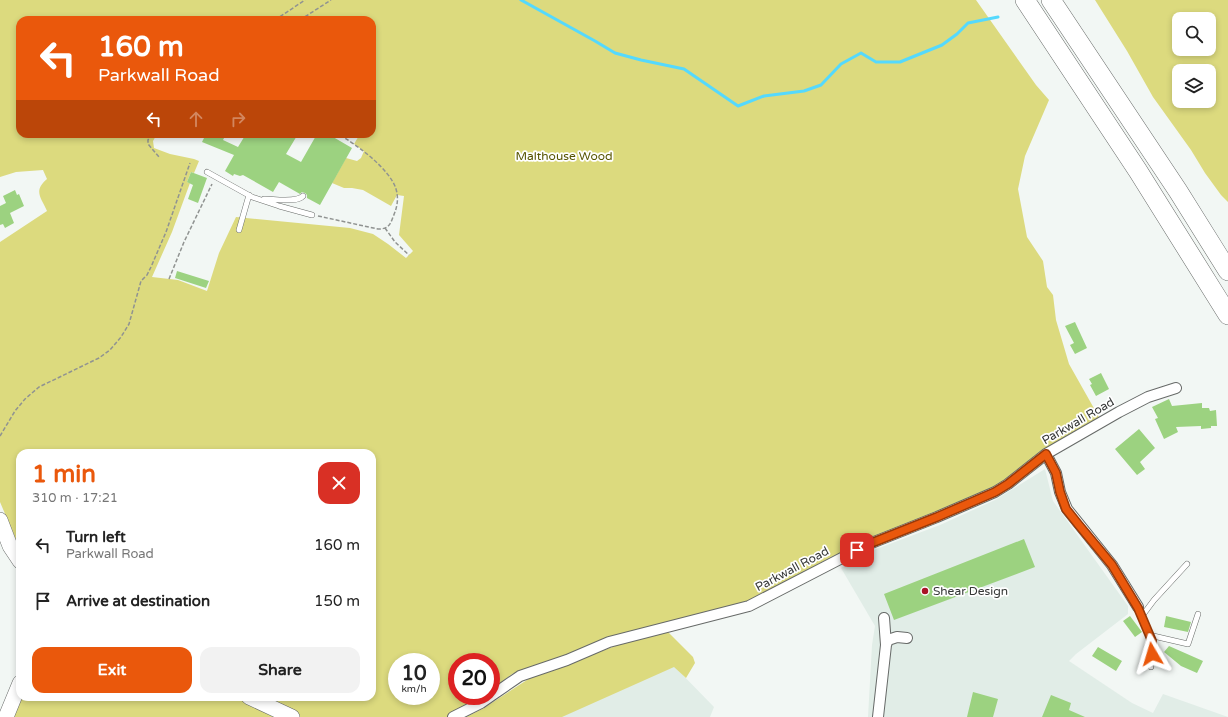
<!DOCTYPE html>
<html lang="en">
<head>
<meta charset="utf-8">
<style>
  body { margin:0; font-family:"Varela Round",sans-serif; background:#f2f2f2; color:#222; height:100vh; display:flex; flex-direction:column; font-size:15px; white-space:nowrap }
  * { box-sizing:border-box; margin:0 }
  p { font-size:13px; color:#767676 }
  .icon { flex:none; width:22px; height:22px; fill:none; stroke:currentColor; stroke-width:2; stroke-linecap:round; stroke-linejoin:round }
  .map { position:relative; flex:1; overflow:hidden }
  .sheet { position:absolute; left:16px; top:449px; width:360px; height:252px; display:flex; flex-direction:column; background:#fff; border-radius:12px; box-shadow:0 2px 6px #0003 }
  .sheet>* { flex:none }
  .banner { position:absolute; left:16px; top:16px; width:360px; height:122px; border-radius:12px; box-shadow:0 2px 6px #0003; background:#ea580c; color:#fff; overflow:hidden }
  .buttons { position:absolute; left:1172px; top:12px; display:grid; gap:8px }
  .buttons a { display:grid; place-items:center; width:44px; height:44px; border-radius:8px; background:#fff; box-shadow:0 2px 6px #0003; font-size:20px }
  .speed { position:absolute; left:388px; top:653px; display:flex; gap:8px; font-size:20px; font-weight:700; text-align:center }
  .speed>* { display:grid; place-content:center; width:52px; height:52px; border-radius:50%; background:#fff; box-shadow:0 2px 6px #0003; line-height:1 }
  .speed small { font-size:10px; font-weight:400 }
  .speed .limit { border:6px solid #d22; background:#fff; color:#111 }
  .pin { position:absolute; display:grid; place-items:center; width:34px; height:34px; color:#fff; margin:-17px; border-radius:8px; box-shadow:0 2px 6px #0006 }
  .me { position:absolute; width:44px; margin:-22px; rotate:353deg; stroke-linejoin:round; filter:drop-shadow(0 0 3px #0008) }
  .turn { display:flex; align-items:center; gap:14px; height:84px; padding:0 16px; font-size:18px }
  .turn .icon { width:52px; height:52px; stroke-width:2.5 }
  .turn b { display:block; font-size:28px; line-height:34px }
  .lanes { display:flex; align-items:center; height:38px; padding:0 16px; background:#0003; justify-content:center; gap:20px; direction:ltr }
  .lanes .off { opacity:.35 }
  .round { display:grid; place-items:center; flex:none; width:42px; height:42px; border-radius:12px; background:#f2f2f2 }
  .summary { display:flex; align-items:center; justify-content:space-between; height:68px; padding:0 16px }
  h1 { font-size:24px; font-weight:800; line-height:30px; color:#ea580c }
  .action { display:flex; gap:8px; margin-top:auto; padding:8px 16px }
  .action a { flex:1; height:46px; border-radius:12px; background:#ea580c; color:#fff; font-size:16px; font-weight:800; line-height:46px; text-align:center }
  .action a+a { background:#f2f2f2; color:#222 }
  ul { padding:0; list-style:none }
  li { display:flex; align-items:center; gap:12px; height:56px; padding:0 16px }
  li div { flex:1 }
  li b { display:block; font-size:15px }
  li em { font-style:normal }
  .map>svg:first-child { display:block }
</style>
</head>
<body>
<div class="map">
<svg width="1228" height="717" viewBox="0 0 1228 717">
  <rect width="100%" height="100%" fill="#f2f7f4"/>
  <path fill="#e1ede7" d="M1045 469 1053 501 1128 606V614L1076 654 1069 661 1132 703 1153 713 1163 694 1228 717H868L872 645 875 626 841 568 871 551 940 525 995 500Z
    M674 666 714 707 710 717H554L596 701Z"/>
  <path fill="#dcda7e" fill-rule="evenodd" d="M0 0H976L1036 85 1049 100 1025 156 1018 189 1027 237 1043 261 1047 287 1053 295 1056 320 1069 364 1100 419 995 488 865 542 831 557 753 600 737 605 601 642 512 674 491 690V662H457V696H484L448 717H300L256 697H372V453H20V549L0 502V242L47 211C41 197 33 191 47 179L43 170 16 172 0 177ZM293 17 294 20H372V134H360L354 144 364 151 361 158 357 161 346 158 332 183 344 188H352L363 190 391 206 397 195 404 196 399 235 413 251 406 258 388 244 373 234 350 228 236 217 219 253 207 291 178 280 152 277 172 232 190 183 187 182 191 172 194 173 199 161 194 159 170 154 154 148 153 141 157 134H20V20H287ZM397 662H431V696H397Z
    M1095 0H1228V202L1221 195 1205 173 1191 150 1153 97 1127 51ZM1179 19H1209V49H1179ZM1179 71H1209V101H1179Z
    M668 632 693 657 695 663 686 678 674 667 562 717H466L484 708 530 678 552 671 586 657 618 645Z
    M20 697H239L282 717H11Z"/>
  <g fill="none" stroke-linecap="round" stroke-linejoin="round">
    <path stroke="#55d9fd" stroke-width="3" d="M521 0 595 41 615 53 641 60 684 69 738 106 764 96 804 91 821 85 841 64 861 53 876 62H900L942 45 957 34 968 23 998 17"/>
  </g>
  <path fill="#9cd280" d="M206 134H226L223 140 238 147 246 134H298L286 154 301 162 317 134H328L352 148 320 205 307 198V195L305 193 302 192 300 194 279 182 273 192 243 175 240 176 234 174 233 176 225 171 234 155 202 142Z
    M191 172 207 178 198 203 188 199 193 185 187 182Z
    M15 190 17 195 19 194 24 206 10 213 14 223 5 228 3 224 0 225V206L6 203 3 196Z
    M177 271 209 281 206 288 175 278Z
    M1075 322 1087 348 1075 354 1070 345 1074 343 1065 326Z
    M1101 373 1109 389 1096 396 1090 385 1092 384 1089 379Z
    M1169 399 1172 406 1202 403V408H1209L1210 411 1216 410 1217 426H1211V428L1201 429V426L1176 427 1178 432 1164 439 1155 419 1158 418 1152 407Z
    M1139 429 1155 448 1140 462 1145 469 1137 475 1115 449Z
    M1024 539 1035 567 894 620 884 594Z
    M1130 616 1142 632 1135 637 1123 621Z
    M1166 616 1191 622 1188 632 1164 627Z
    M1169 646 1203 661 1197 673 1181 666 1164 652Z
    M1098 647 1122 661 1116 671 1092 656Z
    M973 692 998 699 993 717H967Z
    M1051 695 1071 703 1069 710 1085 717H1042Z"/>
  <g fill="none" stroke-linecap="round" stroke-linejoin="round">
    <defs>
      <path id="lane" d="M207 172 252 197 279 206 312 215
        M264 199C274 199 297 203 303 196
        M239 230 249 195
        M1141 614 1152 641 1151 667
        M1142 616 1154 600 1187 564
        M1149 635 1188 644 1198 614"/>
      <path id="street" d="M1046 454 1056 473 1060 492 1067 509 1112 565 1138 607
        M886 645 888 640 897 637 907 638
        M491 696 520 676 567 660 609 642 749 606 869 544 937 517 995 492 1008 484 1046 454 1119 412 1148 397 1176 388
        M453 717 481 703 491 696
        M878 717 886 645 884 618"/>
      <path id="secondary" d="M0 520 10 546 20 561
        M249 697 292 717
        M6 717 20 683"/>
      <path id="highway" d="M1025 0 1138 171 1228 315
        M1051 0 1178 191 1228 271"/>
    </defs>
    <use href="#lane" stroke="#676a68" stroke-width="6"/>
    <use href="#street" stroke="#676a68" stroke-width="12"/>
    <use href="#secondary" stroke="#676a68" stroke-width="16"/>
    <use href="#highway" stroke="#676a68" stroke-width="20"/>
    <path stroke="#909391" stroke-width="1.5" stroke-dasharray="4 2" stroke-linecap="butt" d="M275 20 305 0
      M300 20 331 0
      M152 134 148 140V144L159 157
      M318 216 378 229C387 229 390 226 393 217 397 208 399 199 396 189 390 169 356 144 338 134
      M385 228 395 242 409 255
      M169 279 184 242 212 184
      M0 436 15 411 25 399 39 387 99 358 110 350 121 337 129 324 141 281 147 275 151 267 166 232 190 163"/>
    <use href="#lane" stroke="#fff" stroke-width="5"/>
    <use href="#street" stroke="#fff" stroke-width="10"/>
    <use href="#secondary" stroke="#fff" stroke-width="15"/>
    <use href="#highway" stroke="#fff" stroke-width="19"/>
  </g>
  <g fill="none" stroke-linecap="round" stroke-linejoin="round">
    <defs>
      <path id="route" d="M857 550 869 544 937 517 995 492 1008 484 1046 454 1056 473 1060 492 1066 509 1078 524 1112 565 1138 608 1152 641V654"/>
    </defs>
    <use href="#route" stroke="#983908" stroke-width="10"/>
    <use href="#route" stroke="#ea580c" stroke-width="7"/>
  </g>
  <circle fill="#a91225" stroke="#fff" stroke-width="1.5" cx="925" cy="591" r="4"/>
  <g text-anchor="middle" stroke-width="3.5" stroke-linejoin="round" paint-order="stroke">
    <g font-size="12" fill="#565401" stroke="#fff">
      <text x="564" y="160">Malthouse Wood</text>
    </g>
    <g font-size="12" fill="#353736" stroke="#fff">
      <text transform="translate(1078 421) rotate(-30)" y="4">Parkwall Road</text>
      <text transform="translate(792 569) rotate(-28)" y="4">Parkwall Road</text>
    </g>
    <g font-size="12" fill="#353736" stroke="#fff" text-anchor="start">
      <text x="933" y="595">Shear Design</text>
    </g>
  </g>
</svg>
<div class="buttons">
<a><svg class="icon" aria-label="search" viewBox="0 0 24 24"><circle cx="10" cy="10" r="6"/><path d="M15 15l6 6"/></svg></a>
<a><svg class="icon" aria-label="layers" viewBox="0 0 24 24"><path d="M12 4l9 5-9 5-9-5zM3 14l9 5 9-5"/></svg></a>
</div>
<div class="speed"><div>10<small>km/h</small></div><div class="limit">20</div></div>
<div class="pin" style="left:857px;top:550px;background:#d93025"><svg class="icon" aria-label="arrive" viewBox="0 0 24 24"><path d="M6 21V4h12l-3 4 3 4H6"/></svg></div>
<svg class="me" style="left:1152px;top:654px" viewBox="-20 -20 40 40"><path d="M0-17L14 15 0 8-14 15z" fill="#ea580c" stroke="#fff" stroke-width="4"/></svg>
<div class="banner">
<div class="turn"><svg class="icon" aria-label="left" viewBox="0 0 24 24"><path d="M17 20v-9H6M10 6l-5 5 5 5"/></svg><div><b>160 m</b>Parkwall Road</div></div>
<div class="lanes"><svg class="icon" aria-label="left" viewBox="0 0 24 24"><path d="M17 20v-9H6M10 6l-5 5 5 5"/></svg><svg class="icon off" aria-label="ahead" viewBox="0 0 24 24"><path d="M12 20V5M6 11l6-6 6 6"/></svg><svg class="icon off" aria-label="right" viewBox="0 0 24 24"><path d="M7 20v-9h11M14 6l5 5-5 5"/></svg></div>
</div>
<section class="sheet">
<div class="summary"><div><h1>1 min</h1><p>310 m · 17:21</p></div><a class="round" style="background:#d93025;color:#fff"><svg class="icon" aria-label="close" viewBox="0 0 24 24"><path d="M6 6l12 12M18 6L6 18"/></svg></a></div>
<ul>
<li><svg class="icon" aria-label="left" viewBox="0 0 24 24"><path d="M17 20v-9H6M10 6l-5 5 5 5"/></svg><div><b>Turn left</b><p>Parkwall Road</p></div><em>160 m</em></li>
<li><svg class="icon" aria-label="arrive" viewBox="0 0 24 24"><path d="M6 21V4h12l-3 4 3 4H6"/></svg><div><b>Arrive at destination</b></div><em>150 m</em></li>
</ul>
<div class="action"><a>Exit</a><a>Share</a></div>
</section>
</div>
</body>
</html>
